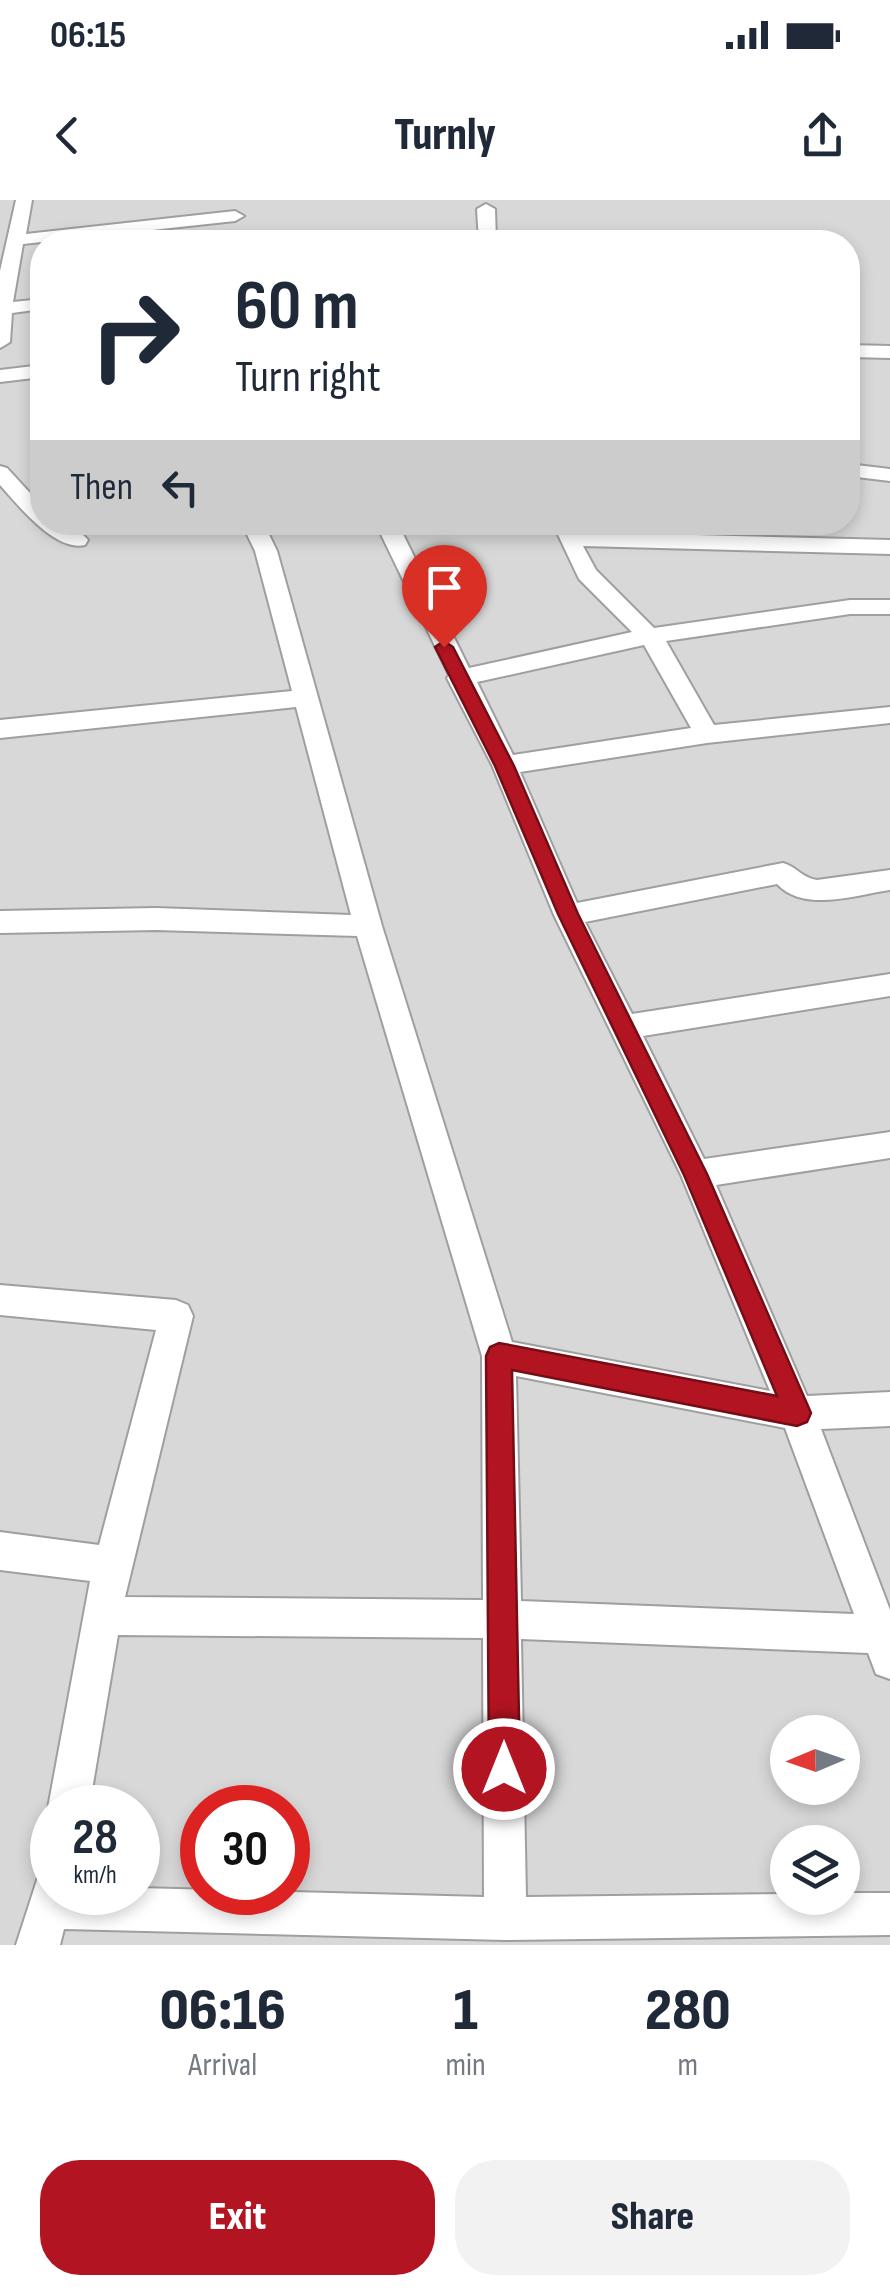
<!DOCTYPE html>
<html lang="en">
<head>
<meta charset="utf-8">
<style>
  body { margin:0; font-family:"Sofia Sans Condensed",sans-serif; background:#f2f2f3; color:#1f2937; height:100vh; display:flex; flex-direction:column; font-size:38px; white-space:nowrap }
  * { box-sizing:border-box; margin:0 }
  p { font-size:32px; color:#747a83 }
  .icon { flex:none; width:55px; height:55px; fill:none; stroke:currentColor; stroke-width:2; stroke-linecap:round; stroke-linejoin:round }
  .map { position:relative; height:1745px; overflow:hidden }
  .side { display:flex; flex-direction:column; background:#fff; flex:1 }
  .side>* { flex:none }
  .banner { position:absolute; left:30px; top:30px; width:830px; height:305px; border-radius:40px; box-shadow:0 5px 15px #0003; background:#fff; color:#1f2937; overflow:hidden }
  .needle { width:65px; rotate:268deg }
  .fabs { position:absolute; left:770px; top:1515px; display:grid; gap:20px }
  .fabs a { display:grid; place-items:center; width:90px; height:90px; border-radius:50%; background:#fff; box-shadow:0 5px 15px #0003; font-size:50px }
  .speed { position:absolute; left:30px; top:1585px; display:flex; gap:20px; font-size:50px; font-weight:700; text-align:center }
  .speed>* { display:grid; place-content:center; width:130px; height:130px; border-radius:50%; background:#fff; box-shadow:0 5px 15px #0003; line-height:1 }
  .speed small { font-size:25px; font-weight:400 }
  .speed .limit { border:15px solid #d22; background:#fff; color:#111 }
  .pin { position:absolute; display:grid; place-items:center; width:85px; height:85px; color:#fff; margin:-102px -42px; border-radius:50% 50% 50% 0; rotate:-45deg; box-shadow:0 0 10px #0007 }
  .pin .icon { rotate:45deg }
  .me { position:absolute; width:110px; margin:-55px; rotate:0deg; stroke-linejoin:round; filter:drop-shadow(0 0 8px #0008) }
  .turn { display:flex; align-items:center; gap:35px; height:210px; padding:0 40px; font-size:45px }
  .turn .icon { width:130px; height:130px; stroke-width:2.5 }
  .turn b { display:block; font-size:70px; line-height:85px }
  .then { display:flex; align-items:center; height:95px; padding:0 40px; background:#0003; gap:20px; font-size:38px }
  .eta { display:flex; justify-content:space-evenly; align-items:center; height:170px; text-align:center }
  .eta b { font-size:60px; font-weight:800; line-height:70px }
  .primary-button { display:flex; gap:20px; margin-top:auto; padding:20px 40px }
  .primary-button a { flex:1; height:115px; border-radius:40px; background:#b21421; color:#fff; font-size:40px; font-weight:800; line-height:115px; text-align:center }
  .primary-button a+a { background:#f2f2f3; color:#1f2937 }
  .status { display:flex; justify-content:space-between; align-items:center; height:70px; padding:0 50px; background:#fff; direction:ltr }
  .status svg { height:28px; fill:currentColor }
  header { display:flex; justify-content:space-between; align-items:center; height:130px; padding:0 40px; background:#fff; font-size:45px; font-weight:800 }
  .map>svg:first-child { display:block }
</style>
</head>
<body>
<div class="status"><b>06:15</b><svg viewBox="0 0 49 12"><path d="M0 12V9h3v3zM5 12V6h3v6zM10 12V3h3v9zM15 12V0h3v12zM26 1h20v11H26zM47 4h2v5h-2z"/></svg></div>
<header><svg class="icon" aria-label="back" viewBox="0 0 24 24"><path d="M15 5l-7 7 7 7"/></svg>Turnly<svg class="icon" aria-label="share" viewBox="0 0 24 24"><path d="M12 15V3M7 8l5-5 5 5M5 13v7h14v-7"/></svg></header>
<div class="map">
<svg width="890" height="1745" viewBox="0 0 890 1745">
  <rect width="100%" height="100%" fill="#ece7e1"/>
  <path fill="#d9d8d8" fill-rule="evenodd" d="M0 0H890V1745H0ZM42 42H848V322H42ZM788 1532H842V1588H788ZM52 1608H138V1692H52ZM202 1608H288V1692H202ZM788 1642H842V1698H788Z"/>
  <g fill="none" stroke-linecap="round" stroke-linejoin="round">
    <defs>
      <path id="street" d="M16 0H32L26 34 235 11 244 16 235 21 23 44 13 102 42 99V109L12 113 10 142 0 148V71Z
        M486 4 495 9 496 42H479L477 9Z
        M848 145 890 146V158L848 157Z
        M42 165V177L0 182V170Z
        M848 264 890 269V281L848 276Z
        M0 266 7 268 42 306V322C61 322 75 325 88 340L85 345C55 352 18 305 0 285Z
        M241 322H263L277 351 382 726 512 1142 770 1191 681 975 554 715 492 565 447 478 449 475 375 322H397L469 468 632 432 579 379 552 322H570L576 332 890 340V354L583 346 596 370 654 428 850 400H890V414H850L666 441 714 525 890 507V523L707 543 520 572 577 703 783 663C797 667 802 678 817 680L890 670V690C854 695 805 713 777 684L585 722 632 814 890 774V796L643 836 704 959 890 932V958L716 985 807 1196 890 1192V1226L821 1229 890 1410V1479L876 1474 868 1453 521 1439 526 1697 788 1694V1698H842V1693H890V1735L505 1740 64 1729 60 1745H16L38 1677 52 1671V1692H138V1688L484 1697 483 1438 118 1435 89 1608H52V1620L48 1608 90 1381 0 1370V1332L99 1345 156 1130 0 1115V1085L176 1100 188 1105 193 1116 125 1397 483 1400 482 1156 357 736 156 730 0 733V711L156 708 351 715 296 507 0 538V520L292 491 255 351ZM644 445 691 528 513 555 477 482ZM516 1176 785 1228 854 1414 521 1401Z"/>
    </defs>
    <use href="#street" stroke="#9f9f9f" stroke-width="4"/>
    <use href="#street" fill="#fff" fill-rule="evenodd"/>
  </g>
  <path fill="#b21421" stroke="#740d15" stroke-width="2.5" d="M444 441 453 447 514 566 578 714 707 974 811 1213 807 1222 797 1226 512 1170 520 1569 515 1580 504 1584 494 1580 489 1569 486 1156 490 1147 499 1143 777 1196 684 975 558 714 495 566 435 447Z"/>
</svg>
<div class="fabs">
<a><svg class="needle" viewBox="-14 -14 28 28"><path d="M0-13l5 13h-10z" fill="#e53935"/><path d="M0 13l5-13h-10z" fill="#747a83"/></svg></a>
<a><svg class="icon" aria-label="layers" viewBox="0 0 24 24"><path d="M12 4l9 5-9 5-9-5zM3 14l9 5 9-5"/></svg></a>
</div>
<div class="speed"><div>28<small>km/h</small></div><div class="limit">30</div></div>
<div class="pin" style="left:444px;top:447px;background:#d93025"><svg class="icon" aria-label="arrive" viewBox="0 0 24 24"><path d="M6 21V4h12l-3 4 3 4H6"/></svg></div>
<svg class="me" style="left:504px;top:1569px" viewBox="-20 -20 40 40"><circle r="17" fill="#b21421" stroke="#fff" stroke-width="3"/><path d="M0-11L8 9 0 5-8 9z" fill="#fff"/></svg>
<div class="banner">
<div class="turn"><svg class="icon" aria-label="right" viewBox="0 0 24 24"><path d="M7 20v-9h11M14 6l5 5-5 5"/></svg><div><b>60 m</b>Turn right</div></div>
<div class="then">Then<svg class="icon" aria-label="left" viewBox="0 0 24 24"><path d="M17 20v-9H6M10 6l-5 5 5 5"/></svg></div>
</div>
</div>
<section class="side">
<div class="eta">
<div><b>06:16</b><p>Arrival</p></div>
<div><b>1</b><p>min</p></div>
<div><b>280</b><p>m</p></div>
</div>
<div class="primary-button"><a>Exit</a><a>Share</a></div>
</section>
</body>
</html>
